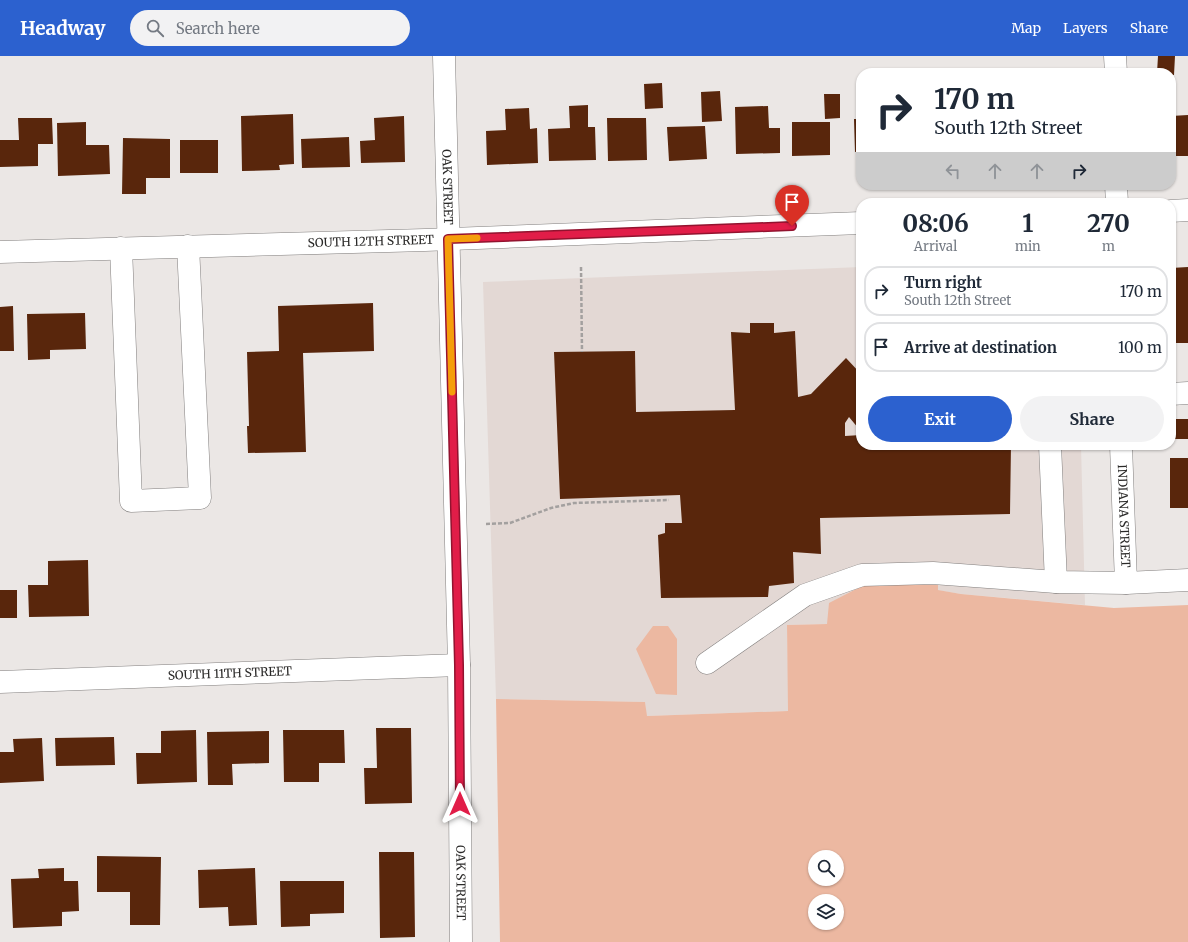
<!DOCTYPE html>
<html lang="en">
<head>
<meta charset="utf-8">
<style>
  body { margin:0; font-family:Merriweather,serif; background:#f2f2f3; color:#1f2937; height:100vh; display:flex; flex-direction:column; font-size:15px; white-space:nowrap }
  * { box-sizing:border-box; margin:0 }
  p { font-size:13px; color:#747a83 }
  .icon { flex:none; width:22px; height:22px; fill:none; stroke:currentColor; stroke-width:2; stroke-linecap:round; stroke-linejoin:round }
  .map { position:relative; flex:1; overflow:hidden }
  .sheet { position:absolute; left:856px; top:142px; width:320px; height:252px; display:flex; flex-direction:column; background:#fff; border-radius:16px; box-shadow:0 1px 3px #0004 }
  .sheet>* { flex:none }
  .guide { position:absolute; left:856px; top:12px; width:320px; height:122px; border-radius:16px; box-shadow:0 1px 3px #0004; background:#fff; color:#1f2937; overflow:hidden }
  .controls { position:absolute; left:808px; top:794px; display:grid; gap:8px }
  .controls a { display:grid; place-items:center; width:36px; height:36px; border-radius:50%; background:#fff; box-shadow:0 1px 3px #0004; font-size:20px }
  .pin { position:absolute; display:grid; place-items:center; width:34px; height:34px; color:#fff; margin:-41px -17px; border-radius:50% 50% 50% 0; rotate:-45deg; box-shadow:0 0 4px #0007 }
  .pin .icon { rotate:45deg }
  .me { position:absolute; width:44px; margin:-22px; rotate:0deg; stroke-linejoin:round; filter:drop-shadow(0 0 3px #0008) }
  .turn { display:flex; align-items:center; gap:14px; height:84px; padding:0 12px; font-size:18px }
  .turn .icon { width:52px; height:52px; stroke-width:2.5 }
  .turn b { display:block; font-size:28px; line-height:34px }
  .lanes { display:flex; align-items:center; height:38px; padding:0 12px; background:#0003; justify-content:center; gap:20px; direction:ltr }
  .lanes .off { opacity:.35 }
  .eta { display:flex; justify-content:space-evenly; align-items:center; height:68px; text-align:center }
  .eta b { font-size:24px; font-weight:700; line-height:28px }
  .cta { display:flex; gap:8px; margin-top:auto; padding:8px 12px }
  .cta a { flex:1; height:46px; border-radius:24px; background:#2c61cf; color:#fff; font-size:16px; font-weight:700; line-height:46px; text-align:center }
  .cta a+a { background:#f2f2f3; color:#1f2937 }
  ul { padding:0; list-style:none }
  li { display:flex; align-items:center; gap:12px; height:50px; margin:0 8px 6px; padding:0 4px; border:2px solid #e0e1e3; border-radius:16px }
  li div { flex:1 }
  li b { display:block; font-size:15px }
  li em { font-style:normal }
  header { display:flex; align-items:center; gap:24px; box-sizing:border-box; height:56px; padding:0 20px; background:#2c61cf; color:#fff }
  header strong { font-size:19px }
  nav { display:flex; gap:22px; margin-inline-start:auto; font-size:14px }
  .search { width:280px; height:36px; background:#f2f2f3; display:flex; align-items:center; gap:10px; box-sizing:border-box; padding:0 14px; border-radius:22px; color:#747a83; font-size:15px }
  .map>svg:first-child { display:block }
</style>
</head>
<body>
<header>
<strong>Headway</strong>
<div class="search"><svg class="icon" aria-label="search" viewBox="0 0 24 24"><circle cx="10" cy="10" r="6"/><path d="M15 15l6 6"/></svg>Search here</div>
<nav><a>Map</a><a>Layers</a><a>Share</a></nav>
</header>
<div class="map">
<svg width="1188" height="886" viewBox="0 0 1188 886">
  <rect width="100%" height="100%" fill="#ebe7e5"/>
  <path fill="#e3d8d4" d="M861 211V389H1081L1085 549 961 538 874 524 827 568 787 569 789 655 646 660 645 646 496 643 483 226Z"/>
  <path fill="#ecb8a1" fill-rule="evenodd" d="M897 527 938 529V534L961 538 1114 552 1188 549V886H500L496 643 645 646 647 660 788 655 787 569 827 568 829 547 866 528ZM815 801H837V823H815ZM815 845H837V867H815Z
    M653 570H668L677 583V639L656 638 636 593Z"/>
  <path fill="#59260c" d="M1158 0H1175L1174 19H1171V17H1157Z
    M662 27 663 52 645 53 644 28Z
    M720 35 722 65 702 66 701 36Z
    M824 38H840V62L825 63Z
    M588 49V71H595L596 104 549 105 548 73 570 72 569 50Z
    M768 50 769 72H780V97L736 98 735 51Z
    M529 52 530 73 537 72 538 107 487 109 486 75 506 74 505 53Z
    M293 58 294 108 279 109 280 114 242 115 241 60Z
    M1188 59V100H1171V60Z
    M404 60 405 106 361 107 360 85 375 84 374 62Z
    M18 62H52L53 88H38V110L0 111V84H19Z
    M607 62H646L647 104 608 105Z
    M854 63H861V95L855 96Z
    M86 66V89H109L110 118 58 120 57 67Z
    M792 66H830V99L792 100Z
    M705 70 707 103 669 105 667 71Z
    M349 81 350 111 302 112 301 83Z
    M123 82 170 83V122H146V138H122Z
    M180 84H218V117H180Z
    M1188 211V287H1171V212Z
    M373 247 374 295 303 297 306 396 248 397 247 370H249L247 296 279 295 278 250Z
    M13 250 14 295H0V251Z
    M85 257 86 293 50 294V303L28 304 27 258Z
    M750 267H774V277L795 275 798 341 811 338 846 302 861 318V370L859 373 849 361 845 367V380L861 379V389H1011L1010 458 820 462 821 498 793 496 794 527 769 530 768 541 661 542 658 479 665 477V467H682L680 439 560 443 554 296 635 295 636 356 735 354 731 276 750 277Z
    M1171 363H1188V383H1171Z
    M1170 402H1188V452H1170Z
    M88 504 89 560 29 561 28 529H48V505Z
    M0 534H17V562H0Z
    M376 672H411L412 747 365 748 364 712H377Z
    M196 674 197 726 137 728 136 697H161V675Z
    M283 674H344L345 707H319V726H284Z
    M269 675V707L232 708 233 729H208L207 676Z
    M114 681 115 709 56 710 55 682Z
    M42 682 44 725 0 727V696H14L13 683Z
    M379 796H414L415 881 380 882Z
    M97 800 161 801 160 869H130V836H97Z
    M64 812V825H78L79 855 62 856V870L13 872 11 823 39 822 38 813Z
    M255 812 257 869 229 870 228 851 199 852 198 814Z
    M280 825H344V857L310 858V870L281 871Z"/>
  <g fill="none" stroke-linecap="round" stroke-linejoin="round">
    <defs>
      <g id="minor">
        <path id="s1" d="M444 0 459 609 461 886"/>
        <path d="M1115 0 1116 17"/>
        <path d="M1116 129 1117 147"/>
        <path d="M1171 155 1188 154"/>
        <path d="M121 192 131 445 200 442 188 190"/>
        <path id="s2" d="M0 196 425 184 861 167"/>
        <path d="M1171 338 1188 337"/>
        <path d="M1050 389 1056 526 1126 527"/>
        <path id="s3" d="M1121 389 1126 527 1188 524"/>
        <path d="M707 607 805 539 862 519 933 517 1056 526"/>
        <path id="s4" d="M0 626 459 609"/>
      </g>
    </defs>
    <use href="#minor" stroke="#827f7e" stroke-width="23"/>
    <path stroke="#a3a09f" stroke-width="2.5" stroke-dasharray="4 2" stroke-linecap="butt" d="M581 211 582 296
      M486 468 510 467 551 452 574 447 669 444"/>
    <use href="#minor" stroke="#fff" stroke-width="22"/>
  </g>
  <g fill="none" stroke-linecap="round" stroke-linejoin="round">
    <defs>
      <path id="route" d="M460 748 459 609 448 183 792 170"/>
    </defs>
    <use href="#route" stroke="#92132f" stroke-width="10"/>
    <use href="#route" stroke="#e11d48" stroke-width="7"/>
    <path stroke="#f59e0b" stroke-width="7" d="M452 336 448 183 477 182"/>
  </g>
  <g text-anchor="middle" stroke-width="4" stroke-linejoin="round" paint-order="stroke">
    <g font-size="12" fill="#2a2928" stroke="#fff">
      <text dy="4" stroke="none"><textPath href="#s1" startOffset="131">OAK STREET</textPath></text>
      <text dy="4" stroke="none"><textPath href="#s2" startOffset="371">SOUTH 12TH STREET</textPath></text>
      <text dy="4" stroke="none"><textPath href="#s3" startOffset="71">INDIANA STREET</textPath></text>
      <text dy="4" stroke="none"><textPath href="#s4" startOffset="230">SOUTH 11TH STREET</textPath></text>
      <text dy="4" stroke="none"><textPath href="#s1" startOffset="827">OAK STREET</textPath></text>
    </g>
  </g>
</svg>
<div class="controls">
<a><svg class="icon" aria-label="search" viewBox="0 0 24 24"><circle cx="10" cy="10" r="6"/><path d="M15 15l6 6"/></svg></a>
<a><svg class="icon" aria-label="layers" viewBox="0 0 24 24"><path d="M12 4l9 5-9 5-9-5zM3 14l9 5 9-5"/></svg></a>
</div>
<div class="pin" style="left:792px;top:170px;background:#d93025"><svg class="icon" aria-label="arrive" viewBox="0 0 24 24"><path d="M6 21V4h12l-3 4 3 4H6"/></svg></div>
<svg class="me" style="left:460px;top:748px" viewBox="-20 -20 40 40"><path d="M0-17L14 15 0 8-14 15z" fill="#e11d48" stroke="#fff" stroke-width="4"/></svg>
<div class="guide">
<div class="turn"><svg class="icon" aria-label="right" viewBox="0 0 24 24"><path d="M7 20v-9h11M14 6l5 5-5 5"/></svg><div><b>170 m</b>South 12th Street</div></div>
<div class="lanes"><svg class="icon off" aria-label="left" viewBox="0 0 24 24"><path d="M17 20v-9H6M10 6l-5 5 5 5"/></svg><svg class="icon off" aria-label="ahead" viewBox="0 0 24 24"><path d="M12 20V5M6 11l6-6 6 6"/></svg><svg class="icon off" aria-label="ahead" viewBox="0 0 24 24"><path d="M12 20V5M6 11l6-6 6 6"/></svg><svg class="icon" aria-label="right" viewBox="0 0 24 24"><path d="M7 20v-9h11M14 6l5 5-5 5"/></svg></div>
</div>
<section class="sheet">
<div class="eta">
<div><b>08:06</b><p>Arrival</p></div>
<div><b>1</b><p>min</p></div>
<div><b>270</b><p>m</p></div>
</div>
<ul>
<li><svg class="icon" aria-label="right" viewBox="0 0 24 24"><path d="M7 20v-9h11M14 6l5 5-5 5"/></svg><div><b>Turn right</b><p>South 12th Street</p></div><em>170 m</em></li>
<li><svg class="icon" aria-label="arrive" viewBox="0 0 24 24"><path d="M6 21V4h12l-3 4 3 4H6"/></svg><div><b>Arrive at destination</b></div><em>100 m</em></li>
</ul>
<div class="cta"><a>Exit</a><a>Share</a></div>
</section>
</div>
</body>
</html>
